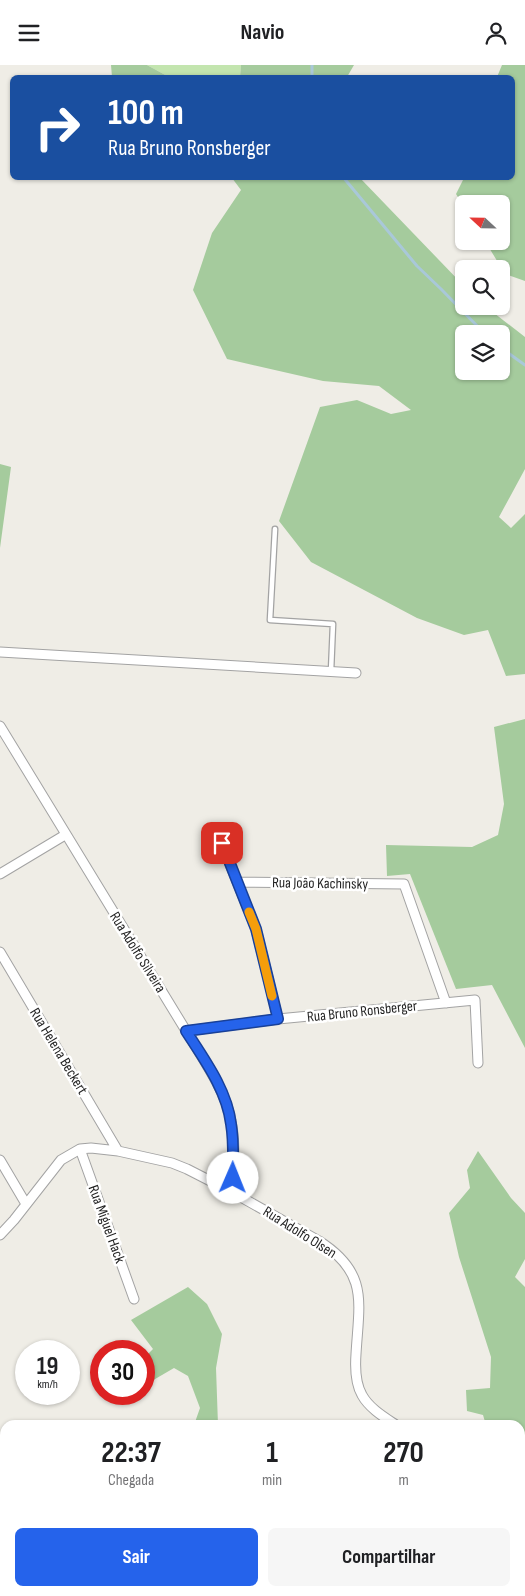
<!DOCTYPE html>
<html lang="pt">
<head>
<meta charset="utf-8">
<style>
  body { margin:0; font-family:"Sofia Sans Condensed",sans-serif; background:#f6f6f6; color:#202124; height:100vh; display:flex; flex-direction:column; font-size:19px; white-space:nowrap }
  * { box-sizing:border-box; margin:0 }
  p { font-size:16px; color:#757577 }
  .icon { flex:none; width:28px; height:28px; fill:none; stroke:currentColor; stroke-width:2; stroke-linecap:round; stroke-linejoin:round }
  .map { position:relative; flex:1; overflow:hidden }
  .details { position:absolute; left:0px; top:1355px; width:525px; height:176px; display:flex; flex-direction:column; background:#fff; border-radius:15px 15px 0 0; box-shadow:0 1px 4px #0004 }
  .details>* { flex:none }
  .hud { position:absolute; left:10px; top:10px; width:505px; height:105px; border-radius:8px; box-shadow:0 1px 4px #0004; background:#1a4fa0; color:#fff; overflow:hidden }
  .needle { width:32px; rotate:292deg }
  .buttons { position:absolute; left:455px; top:130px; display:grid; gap:10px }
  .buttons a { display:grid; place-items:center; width:55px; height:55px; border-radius:8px; background:#fff; box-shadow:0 1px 4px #0004; font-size:25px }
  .speed { position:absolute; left:15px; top:1275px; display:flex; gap:10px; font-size:25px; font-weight:700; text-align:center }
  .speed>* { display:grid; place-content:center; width:65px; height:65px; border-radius:50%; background:#fff; box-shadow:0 1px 4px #0004; line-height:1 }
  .speed small { font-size:12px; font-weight:400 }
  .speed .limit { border:8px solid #d22; background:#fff; color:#111 }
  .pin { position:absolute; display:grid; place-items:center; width:42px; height:42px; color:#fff; margin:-21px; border-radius:10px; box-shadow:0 2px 8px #0006 }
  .me { position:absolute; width:55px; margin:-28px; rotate:1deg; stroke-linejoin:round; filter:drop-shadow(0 0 4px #0008) }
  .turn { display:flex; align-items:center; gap:18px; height:105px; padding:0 15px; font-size:22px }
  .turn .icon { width:65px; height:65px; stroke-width:2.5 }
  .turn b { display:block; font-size:35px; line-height:42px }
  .eta { display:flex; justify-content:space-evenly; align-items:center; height:85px; text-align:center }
  .eta b { font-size:30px; font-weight:700; line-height:35px }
  .cta { display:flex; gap:10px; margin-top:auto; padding:10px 15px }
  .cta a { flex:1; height:58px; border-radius:8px; background:#2563eb; color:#fff; font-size:20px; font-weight:700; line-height:58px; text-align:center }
  .cta a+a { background:#f6f6f6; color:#202124 }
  header { display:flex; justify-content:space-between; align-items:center; height:65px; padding:0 15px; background:#fff; font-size:22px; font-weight:700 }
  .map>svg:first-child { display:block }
</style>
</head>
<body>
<header><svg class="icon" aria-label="menu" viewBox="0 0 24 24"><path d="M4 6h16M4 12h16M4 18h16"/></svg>Navio<svg class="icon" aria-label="person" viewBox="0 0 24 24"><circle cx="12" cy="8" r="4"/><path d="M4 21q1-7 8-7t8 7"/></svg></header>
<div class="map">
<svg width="525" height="1531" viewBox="0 0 525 1531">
  <rect width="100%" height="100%" fill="#efede6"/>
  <path fill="#c3e5af" d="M147 0H241L240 12H169Z"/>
  <path fill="#a5cb9d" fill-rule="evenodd" d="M111 0H147L169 12H112Z
    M241 0H354L347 12H240Z
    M502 0H525V216L505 209 485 176H501V139H464V141L456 129 464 113 512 112V12H497Z
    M232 113H360L464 221V241H485L525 272V404L499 452 511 463 525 449V609L506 611 488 565 464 570 417 553 311 497 279 456 320 342 357 335 391 349 411 345 379 321 323 316 227 294 193 225 212 168 241 125ZM464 269H501V306H464Z
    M0 399 11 402 0 483Z
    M525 654V983L492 920 456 924 410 809 387 811 386 780 472 782 498 770 504 739 494 662Z
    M478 1086 511 1133 525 1148V1194L515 1212 525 1222V1376L520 1375V1360H486L483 1350 467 1346 466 1325 490 1323 491 1292 459 1192 449 1148 470 1123 467 1105Z
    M188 1222 207 1239 222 1269 216 1303 218 1360H194L200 1343 188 1311 174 1303 150 1317 144 1310V1293L153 1284 131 1255Z"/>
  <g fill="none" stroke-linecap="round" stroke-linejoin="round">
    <path stroke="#a9c8d9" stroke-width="3" d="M312 0V12
      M343 112 417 201 441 224 485 269
      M501 283 525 300"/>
    <defs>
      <path id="service" d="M275 464 270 555 333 559 331 606"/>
      <path id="minor" d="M0 587 356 608
        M0 661 202 992C214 1012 227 1033 231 1056 236 1079 233 1104 232 1127
        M221 777 256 864 278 954
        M0 809 65 770
        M237 817 404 819 446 938
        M0 887 118 1086
        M186 966 278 954 475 935 478 998
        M80 1084 134 1234
        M0 1095 26 1139
        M0 1170 14 1155 61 1095 80 1084 91 1083 118 1086 172 1098 187 1104 232 1127 319 1176C369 1208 359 1237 356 1289 355 1303 355 1318 362 1330 369 1343 384 1352 396 1360
        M520 1393 525 1394
        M0 1495H5
        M501 1526 503 1531
        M210 1531 211 1526
        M483 1531 491 1526"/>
      <path id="secondary" d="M0 1383 5 1391
        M96 1526 98 1531"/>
    </defs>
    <use href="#service" stroke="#a3a3a3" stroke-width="7"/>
    <use href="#minor" stroke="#a3a3a3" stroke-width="11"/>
    <use href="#secondary" stroke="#576e0d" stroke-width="15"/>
    <use href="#service" stroke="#fff" stroke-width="4.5"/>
    <use href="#minor" stroke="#fff" stroke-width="9"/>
    <use href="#secondary" stroke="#ebf5bd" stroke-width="12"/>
  </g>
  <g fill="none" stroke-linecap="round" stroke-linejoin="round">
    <defs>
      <path id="route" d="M222 778 256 864 278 954 186 966C204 994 227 1025 231 1059 234 1076 233 1095 233 1113"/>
    </defs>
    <use href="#route" stroke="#184099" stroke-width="12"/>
    <use href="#route" stroke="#2563eb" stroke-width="9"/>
    <path stroke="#f59e0b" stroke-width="9" d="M249 847 256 864 272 931"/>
  </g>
  <g text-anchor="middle" stroke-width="5" stroke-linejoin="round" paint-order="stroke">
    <g font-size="15" fill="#1f1f1f" stroke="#fff">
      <text transform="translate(320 818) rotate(1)" y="5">Rua João Kachinsky</text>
      <text transform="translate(138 887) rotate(58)" y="5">Rua Adolfo Silveira</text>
      <text transform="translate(362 946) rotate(-6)" y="5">Rua Bruno Ronsberger</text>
      <text transform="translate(59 986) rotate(59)" y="5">Rua Helena Beckert</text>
      <text transform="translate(107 1159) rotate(70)" y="5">Rua Miguel Hack</text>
      <text transform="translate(300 1167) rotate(32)" y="5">Rua Adolfo Olsen</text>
    </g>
  </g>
</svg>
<div class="buttons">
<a><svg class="needle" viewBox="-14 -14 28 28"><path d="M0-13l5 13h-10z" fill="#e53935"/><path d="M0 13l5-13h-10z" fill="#757577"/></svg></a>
<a><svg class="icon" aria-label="search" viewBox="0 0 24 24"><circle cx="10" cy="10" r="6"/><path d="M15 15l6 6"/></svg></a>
<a><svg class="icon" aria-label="layers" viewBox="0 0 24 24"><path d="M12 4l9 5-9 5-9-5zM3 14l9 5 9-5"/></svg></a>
</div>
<div class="speed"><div>19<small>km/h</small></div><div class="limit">30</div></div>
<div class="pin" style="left:222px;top:778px;background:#d93025"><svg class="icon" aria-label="arrive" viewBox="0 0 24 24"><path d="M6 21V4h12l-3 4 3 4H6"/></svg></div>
<svg class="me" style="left:233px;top:1113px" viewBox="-20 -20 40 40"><circle r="19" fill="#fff"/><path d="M0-13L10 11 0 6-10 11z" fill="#2563eb"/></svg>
<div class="hud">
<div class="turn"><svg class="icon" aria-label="right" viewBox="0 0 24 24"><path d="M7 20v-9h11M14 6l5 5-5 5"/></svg><div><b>100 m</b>Rua Bruno Ronsberger</div></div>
</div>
<section class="details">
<div class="eta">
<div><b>22:37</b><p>Chegada</p></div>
<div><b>1</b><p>min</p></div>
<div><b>270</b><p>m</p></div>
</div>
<div class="cta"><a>Sair</a><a>Compartilhar</a></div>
</section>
</div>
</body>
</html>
